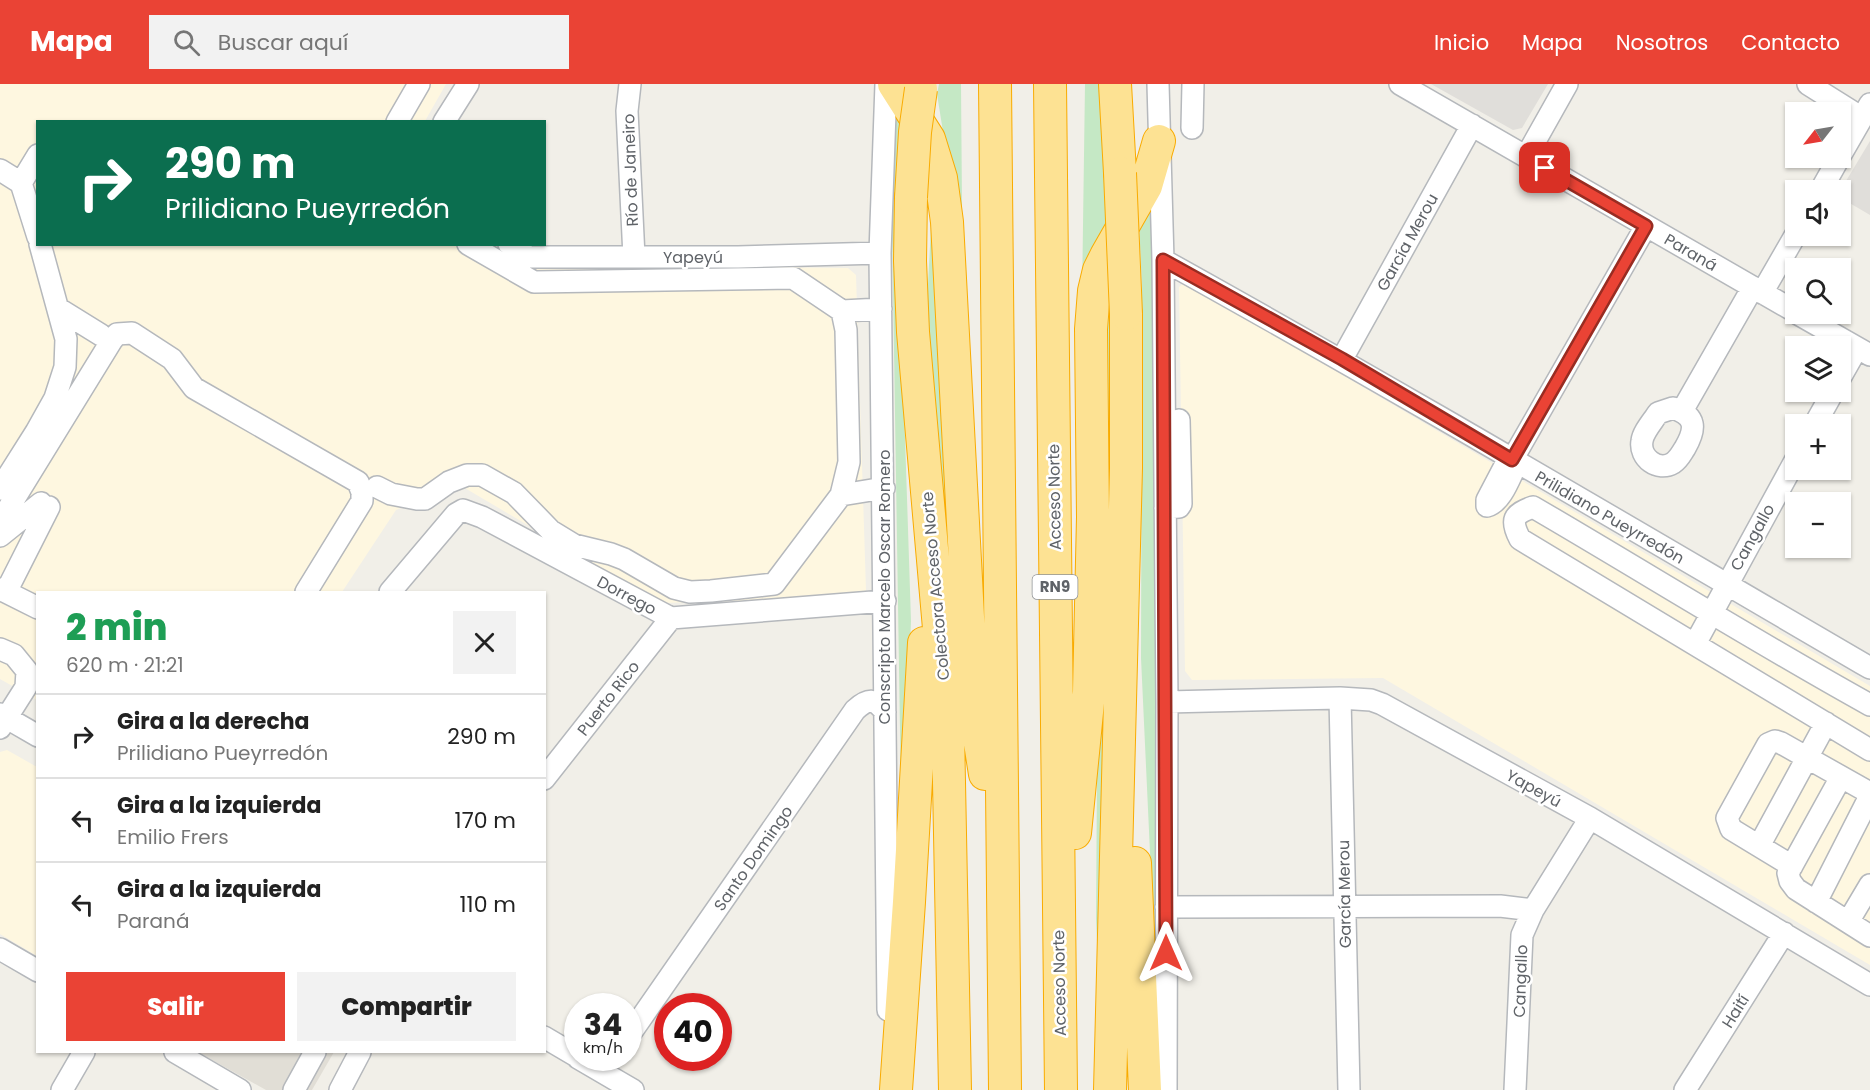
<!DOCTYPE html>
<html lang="es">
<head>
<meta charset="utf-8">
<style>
  body { margin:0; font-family:Poppins,sans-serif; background:#f2f2f2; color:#222; height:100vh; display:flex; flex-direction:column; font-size:22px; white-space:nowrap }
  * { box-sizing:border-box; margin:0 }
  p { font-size:20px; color:#767676 }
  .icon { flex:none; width:33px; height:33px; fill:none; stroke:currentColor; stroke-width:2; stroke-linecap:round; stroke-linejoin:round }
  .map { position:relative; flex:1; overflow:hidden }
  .side { position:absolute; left:36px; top:507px; width:510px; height:462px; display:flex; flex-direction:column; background:#fff; border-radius:0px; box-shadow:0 2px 4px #0004 }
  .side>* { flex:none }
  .hud { position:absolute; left:36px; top:36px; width:510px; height:126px; border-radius:0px; box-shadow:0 2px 4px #0004; background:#0b6e4f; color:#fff; overflow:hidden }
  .needle { width:39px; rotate:239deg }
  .controls { position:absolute; left:1785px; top:18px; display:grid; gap:12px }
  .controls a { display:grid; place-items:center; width:66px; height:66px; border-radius:0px; background:#fff; box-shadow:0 2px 4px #0004; font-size:30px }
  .speed { position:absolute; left:564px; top:909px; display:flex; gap:12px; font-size:30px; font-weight:700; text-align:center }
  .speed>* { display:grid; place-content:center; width:78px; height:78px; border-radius:50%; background:#fff; box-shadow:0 2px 4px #0004; line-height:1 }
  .speed small { font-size:15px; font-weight:400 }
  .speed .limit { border:9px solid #d22; background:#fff; color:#111 }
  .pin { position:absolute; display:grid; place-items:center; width:51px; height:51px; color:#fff; margin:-26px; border-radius:12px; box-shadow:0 3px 9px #0006 }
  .me { position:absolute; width:66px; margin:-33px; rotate:0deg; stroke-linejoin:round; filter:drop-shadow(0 0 4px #0008) }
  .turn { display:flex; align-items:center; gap:21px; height:126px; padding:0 30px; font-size:27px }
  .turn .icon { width:78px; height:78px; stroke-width:2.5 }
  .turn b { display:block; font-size:42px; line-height:51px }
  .round { display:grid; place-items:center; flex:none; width:63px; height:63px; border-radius:0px; background:#f2f2f2 }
  .overview { display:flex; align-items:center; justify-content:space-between; height:102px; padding:0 30px }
  h1 { font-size:36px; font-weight:800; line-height:45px; color:#1e9e55 }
  .cta { display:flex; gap:12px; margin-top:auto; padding:12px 30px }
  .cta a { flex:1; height:69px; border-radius:0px; background:#ea4335; color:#fff; font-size:24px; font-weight:800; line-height:69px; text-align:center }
  .cta a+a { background:#f2f2f2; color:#222 }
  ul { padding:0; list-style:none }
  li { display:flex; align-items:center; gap:18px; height:84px; padding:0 30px; border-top:2px solid #e0e0e0 }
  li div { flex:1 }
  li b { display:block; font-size:22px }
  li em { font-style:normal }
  header { display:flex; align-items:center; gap:36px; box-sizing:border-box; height:84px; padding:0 30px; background:#ea4335; color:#fff }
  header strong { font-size:28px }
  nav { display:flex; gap:33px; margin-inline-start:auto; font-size:21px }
  .search { width:420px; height:54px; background:#f2f2f2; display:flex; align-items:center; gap:15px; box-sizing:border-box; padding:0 21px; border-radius:0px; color:#767676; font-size:22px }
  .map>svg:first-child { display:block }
</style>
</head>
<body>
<header>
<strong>Mapa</strong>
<div class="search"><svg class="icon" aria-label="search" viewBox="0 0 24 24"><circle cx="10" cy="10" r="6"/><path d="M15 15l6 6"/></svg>Buscar aquí</div>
<nav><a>Inicio</a><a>Mapa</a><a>Nosotros</a><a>Contacto</a></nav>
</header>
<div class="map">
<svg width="1870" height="1006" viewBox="0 0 1870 1006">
  <rect width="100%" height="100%" fill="#f1efe8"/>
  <path fill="#fef7e0" d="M0 0H446L425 37 38 38V160H488L523 181 848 184 856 191 866 506 860 514 660 519 458 400 396 426 342 508H38L37 616 0 595Z
    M1185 198 1870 602V881L1383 594 1192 596 1185 587 1179 203Z
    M7 666 37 683V872L0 850V668Z"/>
  <path fill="#e0deda" d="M1431 0H1548L1522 44 1513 46Z
    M1870 57V131L1841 114 1840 107Z"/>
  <path fill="#e1ded6" d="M198 968H334L312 1006H266Z"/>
  <path fill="#c5e8c5" d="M939 0H961L963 243 951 98 937 10Z
    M1085 0H1101L1109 147 1082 213Z
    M890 14 906 27 900 199 911 537 902 773Z
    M933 106 961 655 926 237Z
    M1157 117 1161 1006 1141 574 1142 203 1139 139Z
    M1111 192 1112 495 1101 948 1096 835 1100 259Z"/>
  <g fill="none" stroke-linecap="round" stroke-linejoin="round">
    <defs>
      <path id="minor" d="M630 0 627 27 634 173
        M886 0 880 169 888 926
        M1158 0 1163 176 1167 618 1166 1006
        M1400 0 1796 228
        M1808 0 1862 34
        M397 38 419 0
        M444 38 468 0
        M1192 44 1193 0
        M1840 72 1870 20
        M1526 73 1567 0
        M0 86 21 99 38 153
        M21 99 38 71
        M1821 106 1839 74
        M468 160 534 198 793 194 842 227 881 225
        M509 160 529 173H738L880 169
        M1163 176C1401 308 1635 447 1870 584
        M1762 209 1796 150
        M59 225 101 251
        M1798 230 1870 271
        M1342 275 1472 41
        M1840 294 1857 264
        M1673 324C1697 332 1696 345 1685 364 1681 370 1679 375 1673 379 1658 388 1639 374 1642 357 1643 348 1653 337 1658 329Z
        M1682 327 1753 203
        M1815 340 1833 308
        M1509 374 1487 416V422C1502 418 1510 392 1517 379
        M1512 376 1646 142
        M377 403 391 410 417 415H425L449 398 467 391H482L514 409 551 447 574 461 611 470 624 475 674 504 690 508 711 507 774 500 841 411 849 378 846 246 842 227
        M0 405 36 348 55 314 65 283 66 255 40 160
        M841 411 884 404
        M1165 424 1179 423 1181 420 1179 336
        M0 438 112 256 117 250 132 249 172 275 194 304 358 398 362 408V417L306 508
        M0 452 41 419
        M0 505 38 524
        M6 508 49 423
        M390 508 456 430 463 426 482 433 671 534 885 517
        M1695 560 1796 375
        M0 565 14 571 27 587 26 603 0 644
        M1340 614 1349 1006
        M1167 618 1340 614 1371 616 1382 620 1590 734 1870 901
        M1870 621C1756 558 1646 489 1533 423 1513 430 1510 436 1520 455L1870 666
        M0 630 38 652
        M1841 693 1788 789 1790 797 1796 805 1870 852
        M544 695 671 534
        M1759 762 1826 639
        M1792 782 1731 745 1727 734 1768 660 1775 657 1781 659 1870 709
        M1816 818 1870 712
        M1166 823 1500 822 1533 826
        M1848 838 1870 801
        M0 865 38 887
        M544 953 578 973
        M628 953 855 626C868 614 875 614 885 628
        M175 968 240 1006
        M578 974 633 1006
        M62 1006 84 968
        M294 1006 315 968
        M340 1006 360 968
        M1515 1006 1522 851 1533 826 1590 734
        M1685 1006 1784 849"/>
      <path id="highway" d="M894 0 929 55 941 94 947 138 972 608 985 690
        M995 0 1005 1006
        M1050 0 1061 1006
        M1115 0 1120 89
        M911 113 910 177 913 248 948 647 955 1006
        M1075 749 1089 608 1093 433 1091 245 1094 207 1099 186 1106 172 1146 102 1159 57
        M1135 779 1145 1006
        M896 1006 909 818 924 559
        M1110 1006 1126 384V230"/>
    </defs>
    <use href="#minor" stroke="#b5b8bc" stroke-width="24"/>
    <use href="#highway" stroke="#f9ab00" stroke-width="34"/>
    <use href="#minor" stroke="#fff" stroke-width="21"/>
    <use href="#highway" stroke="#fde293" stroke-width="32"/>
    <defs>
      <path id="highway-bridge" d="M1120 89 1126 230
        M911 113 915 48 921 5"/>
    </defs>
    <use href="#highway-bridge" stroke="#f9ab00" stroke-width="34" stroke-linecap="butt"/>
    <use href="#highway-bridge" stroke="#fde293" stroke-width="32"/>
  </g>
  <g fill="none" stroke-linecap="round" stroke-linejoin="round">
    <defs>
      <path id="route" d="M1166 869 1163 176 1342 275 1512 376 1646 142 1545 84"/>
    </defs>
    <use href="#route" stroke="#982c22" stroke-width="15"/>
    <use href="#route" stroke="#ea4335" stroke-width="10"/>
  </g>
  <g text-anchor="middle" stroke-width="5" stroke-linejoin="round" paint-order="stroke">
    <rect fill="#fff" stroke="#8f9295" stroke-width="1.5" x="1032.5" y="491" width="45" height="24" rx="4.5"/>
    <g font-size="15" font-weight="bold" fill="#5f6368">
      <text x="1055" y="508">RN9</text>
    </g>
    <g font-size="16" fill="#5f6368" stroke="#fff">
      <text transform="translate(630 86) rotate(-92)" y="6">Río de Janeiro</text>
      <text transform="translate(1407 158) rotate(-61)" y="6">García Merou</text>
      <text transform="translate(1691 168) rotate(30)" y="6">Paraná</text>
      <text x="693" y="179">Yapeyú</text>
      <text transform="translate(1054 413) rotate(-91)" y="6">Acceso Norte</text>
      <text transform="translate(1610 433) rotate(30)" y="6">Prilidiano Pueyrredón</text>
      <text transform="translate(1752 453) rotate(-61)" y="6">Cangallo</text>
      <text transform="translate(935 502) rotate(-95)" y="6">Colectora Acceso Norte</text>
      <text transform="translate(884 503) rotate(-90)" y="6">Conscripto Marcelo Oscar Romero</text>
      <text transform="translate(627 511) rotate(28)" y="6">Dorrego</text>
      <text transform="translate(608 614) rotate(-52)" y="6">Puerto Rico</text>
      <text transform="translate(1534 704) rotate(29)" y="6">Yapeyú</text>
      <text transform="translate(753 774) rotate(-55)" y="6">Santo Domingo</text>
      <text transform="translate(1344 810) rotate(-91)" y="6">García Merou</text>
      <text transform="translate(1520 897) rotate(-88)" y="6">Cangallo</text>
      <text transform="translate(1059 899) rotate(-91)" y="6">Acceso Norte</text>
      <text transform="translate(1735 927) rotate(-58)" y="6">Haití</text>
    </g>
  </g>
</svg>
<div class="controls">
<a><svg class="needle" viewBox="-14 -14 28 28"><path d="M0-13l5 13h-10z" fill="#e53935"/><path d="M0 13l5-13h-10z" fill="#767676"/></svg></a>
<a><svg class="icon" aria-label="sound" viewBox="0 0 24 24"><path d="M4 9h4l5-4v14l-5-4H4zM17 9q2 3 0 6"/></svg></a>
<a><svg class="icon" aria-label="search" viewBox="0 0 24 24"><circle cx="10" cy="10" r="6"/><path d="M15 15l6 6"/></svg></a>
<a><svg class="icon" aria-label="layers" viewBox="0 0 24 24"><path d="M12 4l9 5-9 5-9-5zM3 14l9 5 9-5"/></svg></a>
<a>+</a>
<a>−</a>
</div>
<div class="speed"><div>34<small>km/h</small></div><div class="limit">40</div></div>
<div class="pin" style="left:1545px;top:84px;background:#d93025"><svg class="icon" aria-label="arrive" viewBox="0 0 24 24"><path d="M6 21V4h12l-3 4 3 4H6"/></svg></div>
<svg class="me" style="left:1166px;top:869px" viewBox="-20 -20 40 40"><path d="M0-17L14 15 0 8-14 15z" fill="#ea4335" stroke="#fff" stroke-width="4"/></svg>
<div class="hud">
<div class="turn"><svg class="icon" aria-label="right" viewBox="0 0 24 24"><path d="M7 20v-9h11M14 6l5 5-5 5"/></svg><div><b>290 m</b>Prilidiano Pueyrredón</div></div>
</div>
<section class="side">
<div class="overview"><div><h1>2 min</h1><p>620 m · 21:21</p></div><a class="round"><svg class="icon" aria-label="close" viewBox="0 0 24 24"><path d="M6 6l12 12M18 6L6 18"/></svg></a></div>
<ul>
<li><svg class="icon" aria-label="right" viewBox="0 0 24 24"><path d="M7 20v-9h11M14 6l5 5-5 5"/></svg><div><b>Gira a la derecha</b><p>Prilidiano Pueyrredón</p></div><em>290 m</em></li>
<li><svg class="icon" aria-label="left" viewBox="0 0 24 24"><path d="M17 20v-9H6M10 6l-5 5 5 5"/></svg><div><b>Gira a la izquierda</b><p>Emilio Frers</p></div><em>170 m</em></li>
<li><svg class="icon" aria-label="left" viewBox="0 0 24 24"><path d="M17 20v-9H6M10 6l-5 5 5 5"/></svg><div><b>Gira a la izquierda</b><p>Paraná</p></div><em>110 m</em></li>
</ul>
<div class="cta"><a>Salir</a><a>Compartir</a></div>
</section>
</div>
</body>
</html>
